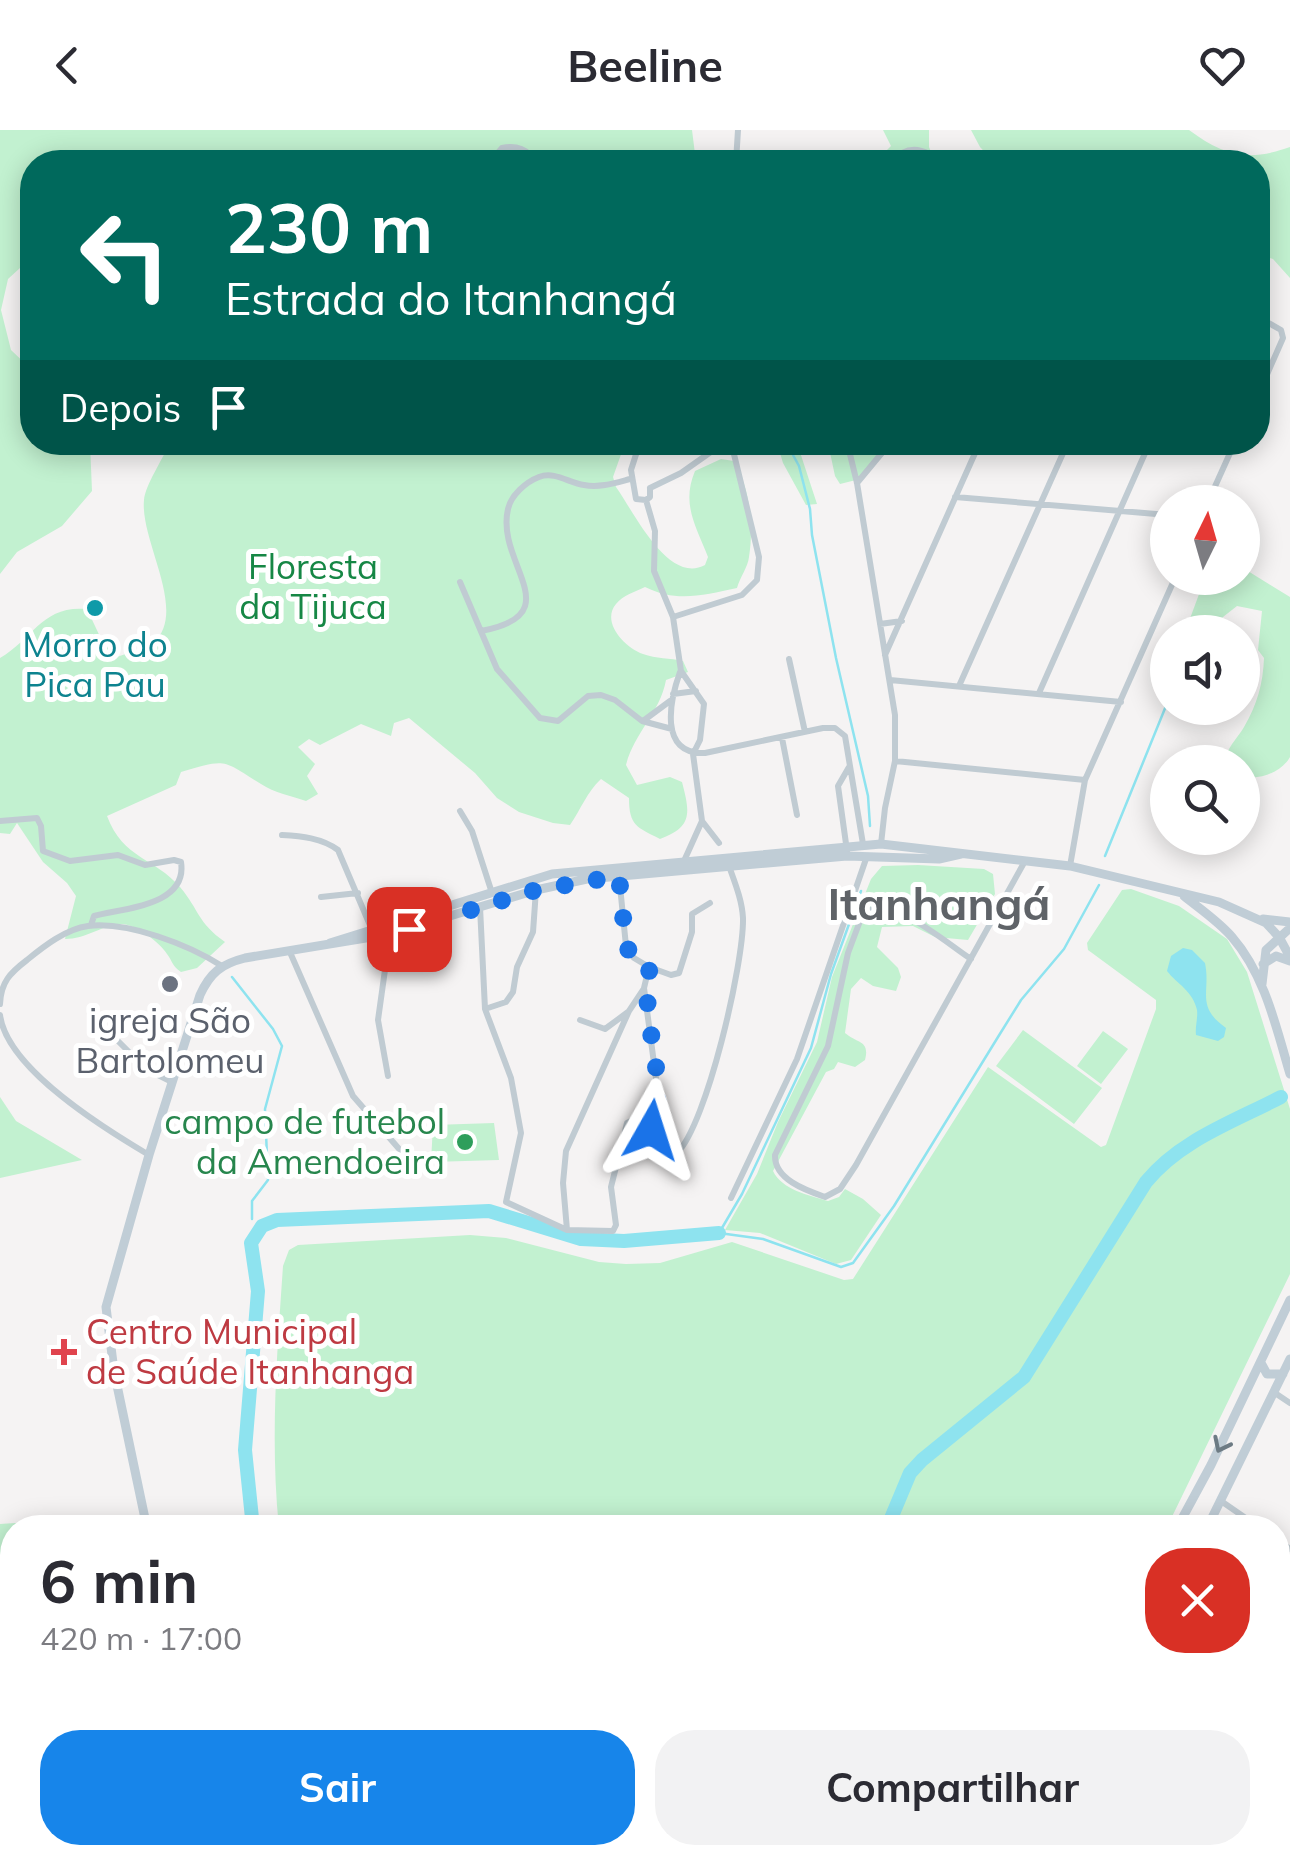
<!DOCTYPE html>
<html lang="pt">
<head>
<meta charset="utf-8">
<style>
  body { margin:0; font-family:Mulish,sans-serif; background:#f2f2f3; color:#2b2b33; height:100vh; display:flex; flex-direction:column; font-size:38px; white-space:nowrap }
  * { box-sizing:border-box; margin:0 }
  p { font-size:32px; color:#7c7c81 }
  .icon { flex:none; width:55px; height:55px; fill:none; stroke:currentColor; stroke-width:2; stroke-linecap:round; stroke-linejoin:round }
  .map { position:relative; flex:1; overflow:hidden }
  .side { position:absolute; left:0px; top:1385px; width:1290px; height:350px; display:flex; flex-direction:column; background:#fff; border-radius:40px 40px 0 0; box-shadow:0 5px 25px #0003 }
  .side>* { flex:none }
  .guide { position:absolute; left:20px; top:20px; width:1250px; height:305px; border-radius:40px; box-shadow:0 5px 25px #0003; background:#00695c; color:#fff; overflow:hidden }
  .needle { width:65px; rotate:5deg }
  .fabs { position:absolute; left:1150px; top:355px; display:grid; gap:20px }
  .fabs a { display:grid; place-items:center; width:110px; height:110px; border-radius:50%; background:#fff; box-shadow:0 5px 25px #0003; font-size:50px }
  .pin { position:absolute; display:grid; place-items:center; width:85px; height:85px; color:#fff; margin:-42px; border-radius:20px; box-shadow:0 5px 15px #0006 }
  .me { position:absolute; width:110px; margin:-55px; rotate:6deg; stroke-linejoin:round; filter:drop-shadow(0 0 8px #0008) }
  .turn { display:flex; align-items:center; gap:35px; height:210px; padding:0 40px; font-size:45px }
  .turn .icon { width:130px; height:130px; stroke-width:2.5 }
  .turn b { display:block; font-size:70px; line-height:85px }
  .then { display:flex; align-items:center; height:95px; padding:0 40px; background:#0003; gap:20px; font-size:38px }
  .round { display:grid; place-items:center; flex:none; width:105px; height:105px; border-radius:40px; background:#f2f2f3 }
  .headline { display:flex; align-items:center; justify-content:space-between; height:170px; padding:0 40px }
  h1 { font-size:60px; font-weight:700; line-height:75px }
  .action { display:flex; gap:20px; margin-top:auto; padding:20px 40px }
  .action a { flex:1; height:115px; border-radius:40px; background:#1785ea; color:#fff; font-size:40px; font-weight:700; line-height:115px; text-align:center }
  .action a+a { background:#f2f2f3; color:#2b2b33 }
  header { display:flex; justify-content:space-between; align-items:center; height:130px; padding:0 40px; background:#fff; font-size:45px; font-weight:700 }
  .map>svg:first-child { display:block }
</style>
</head>
<body>
<header><svg class="icon" aria-label="back" viewBox="0 0 24 24"><path d="M15 5l-7 7 7 7"/></svg>Beeline<svg class="icon" aria-label="heart" viewBox="0 0 24 24"><path d="M12 20l-8-8c-3-5 5-10 8-4 3-6 11-1 8 4z"/></svg></header>
<div class="map">
<svg width="1290" height="1735" viewBox="0 0 1290 1735">
  <rect width="100%" height="100%" fill="#f5f3f3"/>
  <path fill="#c2f1d0" d="M0 0H692L696 32H32V127L8 149 1 180 11 220 32 240V312L90 313 92 361 62 396 17 422 0 444Z
    M883 0H929V17L935 32H875L891 16Z
    M971 0H1189C1224 26 1248 32 1290 17V148L1273 129 1258 124V32H994L980 17Z
    M170 313H625L613 347 616 357C634 382 668 455 705 435L708 427C696 396 681 374 695 341L721 329 734 331C750 358 754 396 749 427 748 437 740 447 737 458 703 465 677 473 645 457 635 462 623 465 616 474 601 492 624 517 643 524 656 529 670 528 683 531L688 542 666 550C660 583 634 603 626 635L637 655 670 647 682 652C690 683 693 697 660 709 637 697 629 696 629 668L601 649C587 662 581 679 570 695L553 693 519 682 497 668 475 643 409 588 394 593 391 606 361 594 320 615 309 609 298 617 315 634 307 646 318 664 306 671C292 666 274 663 261 654 222 630 228 628 181 642L176 655 107 686C123 729 155 728 180 757 200 781 197 792 225 812L197 838 181 842C172 836 173 832 167 824 160 812 134 793 120 794 100 796 86 809 65 809L76 766 67 753 43 732 17 693 10 704 0 703V528C34 508 42 475 87 479L103 513 117 527C127 523 145 520 153 513 189 482 140 412 144 370 145 356 163 328 170 313Z
    M777 313H797L817 374 806 375 783 333Z
    M828 313H888L864 348 840 354 835 346Z
    M1243 438 1290 467V627C1282 642 1258 651 1243 646L1242 632H1225C1226 618 1237 609 1244 597 1257 575 1263 554 1264 528L1258 520 1262 481 1237 476 1223 487 1218 502H1185L1205 448H1242Z
    M918 735 984 739 993 744 995 764 968 810 935 807 913 796 882 797 877 817 898 838 901 847 896 861 873 856 861 848 851 859 845 903C858 914 870 910 865 930L855 937 838 932 834 939 826 942 773 1041C782 1060 809 1065 828 1071L839 1067 845 1059 863 1069 881 1085 851 1130 836 1134 760 1103 725 1100 757 1044 778 992 817 912 832 847 871 749 882 736Z
    M1131 759 1179 776 1227 809 1247 842 1290 979V1144L1167 1397 279 1398C270 1310 277 1224 283 1136L289 1120 298 1115 470 1105 506 1108 599 1132 626 1134 660 1133 732 1112 844 1150 853 1149 988 937 1101 1017 1106 1015 1156 879V870L1088 820 1087 813 1122 760Z
    M1023 900 1102 958 1074 994 996 936Z
    M1103 901 1128 919 1101 954 1077 936Z
    M0 967 16 991 82 1030 0 1048Z
    M494 993 499 1030 431 1032 433 995Z
    M15 1393 26 1397 12 1398V1722L43 1723 42 1735H0V1394Z
    M251 1723H460L440 1735H252Z
    M663 1723H993L986 1735H684Z"/>
  <path fill="#8ee3ef" d="M1183 818 1192 820 1205 833C1211 862 1195 876 1226 898L1224 907 1218 911 1196 905C1195 897 1198 888 1197 880 1193 861 1177 854 1167 841L1171 826Z"/>
  <g fill="none" stroke-linecap="round" stroke-linejoin="round">
    <path stroke="#8ee3ef" stroke-width="2.5" d="M786 312 799 336 810 379 812 405 836 528 868 666 870 696
      M1105 726 1168 571
      M861 761 831 844 811 918 742 1064 719 1103 763 1109 841 1137 853 1133 894 1076 998 907 1021 870 1064 819 1099 755
      M232 847 273 899 282 916 265 979 268 1050 252 1071V1089"/>
    <path stroke="#8ee3ef" stroke-width="14" d="M253 1398 245 1320 258 1161 251 1113 262 1096 277 1090 489 1081 581 1109 624 1111 719 1103
      M887 1398 910 1343 922 1330 1024 1247 1146 1052C1180 1010 1235 991 1281 967
      M220 1735 225 1722
      M739 1735 747 1722"/>
    <path stroke="#c0cbd2" stroke-width="6" d="M490 32 502 18C516 15 529 19 534 32
      M736 32 738 0
      M892 32C902 20 914 16 929 24L934 32
      M1258 187 1281 200 1283 208 1258 265
      M640 312 631 340 636 369 646 370 650 367V358
      M847 312 857 353 895 585V631L885 678 881 714
      M857 353 891 312
      M650 358 681 343 725 312
      M955 367 1168 385
      M646 370 655 401 654 441 673 487 681 541 704 574 700 610 693 624 702 691 719 713
      M1208 372 1235 312
      M460 452 497 539 540 588 558 591 588 566 601 565 615 570 642 591 672 599
      M673 487 742 465 757 450 759 427 731 312
      M880 494 902 491
      M481 501C572 484 495 434 508 379 511 365 526 352 539 347 555 341 569 353 584 355 600 358 615 353 630 349
      M885 525 980 312
      M789 529 805 602
      M680 542C670 570 658 625 705 623L823 598H835L845 606 863 714
      M890 550 1121 572
      M959 556 1068 312
      M1039 563 1150 312
      M673 564 696 561
      M643 591 670 571
      M782 608 797 685
      M895 631 1085 650
      M460 681 472 701 492 763
      M0 691 37 688 41 696 43 721 70 731 118 725 145 735 174 730 181 732C188 776 123 778 94 786L91 795
      M282 705C301 706 322 708 338 720L372 800
      M847 721 838 656 849 637
      M684 731 702 691
      M1070 736 1085 650 1175 448
      M619 746 626 816 634 828 649 837 644 858 659 971 651 1005 677 1023C707 994 744 832 743 788 742 770 735 753 729 736
      M321 767 358 763
      M480 777 485 879 511 948 521 1003 506 1072 567 1100 613 1101 616 1095 611 1057 627 993 635 989 655 990
      M289 820 353 966 407 1028
      M971 829C946 813 892 764 863 783L848 823 828 916 775 1025C774 1049 805 1060 825 1067L840 1059 856 1035 1025 731
      M649 837 671 845 679 843 692 802V784L710 773
      M0 874C1 852 10 843 27 830 44 816 66 799 88 796 128 791 189 815 222 836
      M485 879 506 872 513 862 517 837 533 802 536 760
      M0 885C7 939 105 999 149 1025
      M580 890 605 899 628 882
      M108 901 146 939 172 952
      M388 946 378 890 390 804
      M731 1068 797 929 867 726
      M567 1100 563 1053 566 1021 629 881 643 860
      M1275 1263 1290 1273
      M1221 1371 1260 1398
      M1278 1410 1290 1419
      M1280 1721 1290 1727
      M1246 1722 1265 1729 1280 1721 1286 1705 1278 1688
      M1220 1735 1239 1722"/>
    <path stroke="#c0cdd6" stroke-width="9" d="M1184 766C1200 779 1218 791 1232 807 1265 845 1276 897 1290 944
      M1263 789 1290 792
      M330 813 552 744 881 714 1070 736 1219 772 1266 793 1279 807 1290 827
      M1263 834 1276 826 1290 831
      M1262 854 1266 820 1290 798
      M1261 1233 1267 1244H1283
      M147 1398 114 1241 106 1177 149 1025 200 865C210 843 221 834 245 828L390 804 536 760 587 749 847 726 939 729 961 724
      M1177 1398 1211 1335 1290 1170
      M1207 1398 1290 1229
      M105 1735 114 1722
      M1001 1735 1008 1722
      M1026 1735 1033 1722"/>
  </g>
  <defs><path id="oneway-chevron" d="M-2-3.5L2.5 0L-2 3.5" fill="none" stroke-width="1.6" stroke-linecap="round" stroke-linejoin="round" transform="scale(2.5)"/></defs>
  <use stroke="#6d7b84" href="#oneway-chevron" transform="translate(1221 1315) rotate(116)"/>
  <g fill="none" stroke-linecap="round" stroke-linejoin="round">
    <path stroke="#1a73e8" stroke-width="18" stroke-dasharray="0 32.4" d="M409 799 536 760 619 746 626 816 634 828 650 837C638 891 671 948 651 1000"/>
  </g>
  <circle fill="#0f9aa8" stroke="#fff" stroke-width="4" cx="95" cy="478" r="10"/>
  <circle fill="#6b7280" stroke="#fff" stroke-width="4" cx="170" cy="854" r="10"/>
  <circle fill="#2e9e5b" stroke="#fff" stroke-width="4" cx="465" cy="1012" r="10"/>
  <path fill="#e0444e" stroke="#fff" stroke-width="4" d="M59 1207h10v10h10v10h-10v10h-10v-10h-10v-10h10z"/>
  <g text-anchor="middle" stroke-width="10" stroke-linejoin="round" paint-order="stroke">
    <g font-size="35" fill="#168745" stroke="#fff">
      <text x="313" y="449">Floresta<tspan x="313" dy="40">da Tijuca</tspan></text>
    </g>
    <g font-size="35" fill="#0d838f" stroke="#fff">
      <text x="95" y="527">Morro do<tspan x="95" dy="40">Pica Pau</tspan></text>
    </g>
    <g font-size="35" fill="#5b616d" stroke="#fff">
      <text x="170" y="903">igreja São<tspan x="170" dy="40">Bartolomeu</tspan></text>
    </g>
    <g font-size="35" fill="#27864d" stroke="#fff" text-anchor="end">
      <text x="445" y="1004">campo de futebol<tspan x="445" dy="40">da Amendoeira</tspan></text>
    </g>
    <g font-size="35" fill="#be3a42" stroke="#fff" text-anchor="start">
      <text x="86" y="1214">Centro Municipal<tspan x="86" dy="40">de Saúde Itanhanga</tspan></text>
    </g>
    <g font-size="45" font-weight="bold" fill="#5f6368" stroke="#fff">
      <text x="939" y="790">Itanhangá</text>
    </g>
  </g>
</svg>
<div class="fabs">
<a><svg class="needle" viewBox="-14 -14 28 28"><path d="M0-13l5 13h-10z" fill="#e53935"/><path d="M0 13l5-13h-10z" fill="#7c7c81"/></svg></a>
<a><svg class="icon" aria-label="sound" viewBox="0 0 24 24"><path d="M4 9h4l5-4v14l-5-4H4zM17 9q2 3 0 6"/></svg></a>
<a><svg class="icon" aria-label="search" viewBox="0 0 24 24"><circle cx="10" cy="10" r="6"/><path d="M15 15l6 6"/></svg></a>
</div>
<div class="pin" style="left:409px;top:799px;background:#d93025"><svg class="icon" aria-label="arrive" viewBox="0 0 24 24"><path d="M6 21V4h12l-3 4 3 4H6"/></svg></div>
<svg class="me" style="left:651px;top:1000px" viewBox="-20 -20 40 40"><path d="M0-17L14 15 0 8-14 15z" fill="#1a73e8" stroke="#fff" stroke-width="4"/></svg>
<div class="guide">
<div class="turn"><svg class="icon" aria-label="left" viewBox="0 0 24 24"><path d="M17 20v-9H6M10 6l-5 5 5 5"/></svg><div><b>230 m</b>Estrada do Itanhangá</div></div>
<div class="then">Depois<svg class="icon" aria-label="arrive" viewBox="0 0 24 24"><path d="M6 21V4h12l-3 4 3 4H6"/></svg></div>
</div>
<section class="side">
<div class="headline"><div><h1>6 min</h1><p>420 m · 17:00</p></div><a class="round" style="background:#d93025;color:#fff"><svg class="icon" aria-label="close" viewBox="0 0 24 24"><path d="M6 6l12 12M18 6L6 18"/></svg></a></div>
<div class="action"><a>Sair</a><a>Compartilhar</a></div>
</section>
</div>
</body>
</html>
